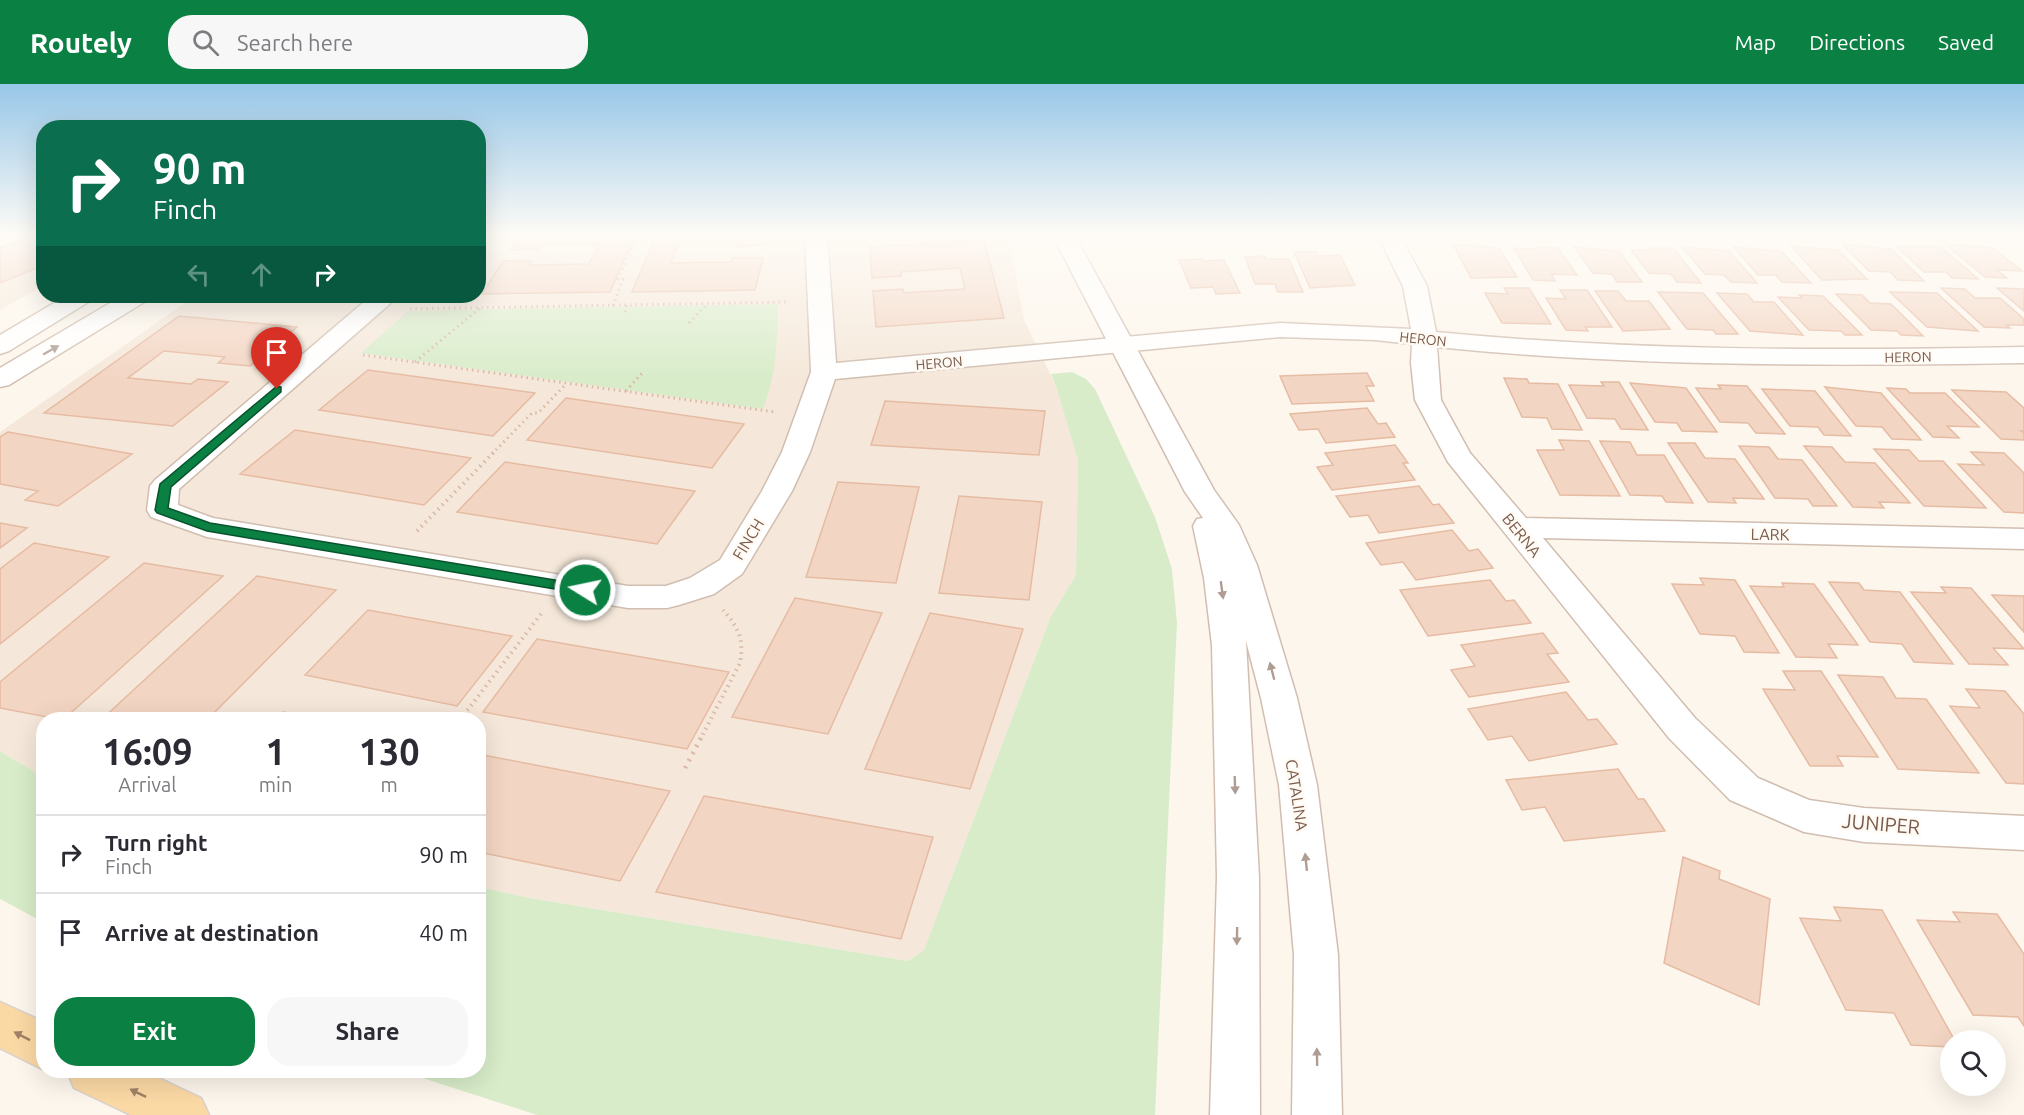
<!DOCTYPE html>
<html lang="en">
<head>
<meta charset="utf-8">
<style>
  body { margin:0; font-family:Ubuntu,sans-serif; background:#f7f7f7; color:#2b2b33; height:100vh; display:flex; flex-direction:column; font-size:22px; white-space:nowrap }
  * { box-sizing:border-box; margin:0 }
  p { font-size:20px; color:#7c7c81 }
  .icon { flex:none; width:33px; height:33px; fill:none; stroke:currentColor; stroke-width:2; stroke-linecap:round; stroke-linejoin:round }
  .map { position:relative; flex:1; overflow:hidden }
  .sheet { position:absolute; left:36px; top:628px; width:450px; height:366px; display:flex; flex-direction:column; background:#fff; border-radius:24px; box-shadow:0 6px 24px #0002 }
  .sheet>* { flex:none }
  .banner { position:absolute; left:36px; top:36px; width:450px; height:183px; border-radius:24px; box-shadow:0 6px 24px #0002; background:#0b6e4f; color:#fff; overflow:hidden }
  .tools { position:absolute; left:1940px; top:946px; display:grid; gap:12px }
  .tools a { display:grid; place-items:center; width:66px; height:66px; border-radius:50%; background:#fff; box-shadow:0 6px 24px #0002; font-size:30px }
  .pin { position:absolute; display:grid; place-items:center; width:51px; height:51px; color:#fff; margin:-62px -26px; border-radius:50% 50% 50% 0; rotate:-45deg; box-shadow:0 0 6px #0007 }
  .pin .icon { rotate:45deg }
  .me { position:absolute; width:66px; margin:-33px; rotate:280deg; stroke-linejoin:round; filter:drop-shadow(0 0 4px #0008) }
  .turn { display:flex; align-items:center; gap:21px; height:126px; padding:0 18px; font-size:27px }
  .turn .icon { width:78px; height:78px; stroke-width:2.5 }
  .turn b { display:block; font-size:42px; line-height:51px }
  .lanes { display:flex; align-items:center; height:57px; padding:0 18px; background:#0003; justify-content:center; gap:30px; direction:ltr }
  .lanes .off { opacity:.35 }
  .eta { display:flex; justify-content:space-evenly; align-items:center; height:102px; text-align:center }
  .eta b { font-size:36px; font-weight:700; line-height:42px }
  .button { display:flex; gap:12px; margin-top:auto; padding:12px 18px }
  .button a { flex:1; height:69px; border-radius:24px; background:#0b8043; color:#fff; font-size:24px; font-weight:700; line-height:69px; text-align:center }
  .button a+a { background:#f7f7f7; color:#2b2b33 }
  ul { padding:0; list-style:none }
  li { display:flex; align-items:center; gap:18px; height:78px; padding:0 18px; border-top:2px solid #e1e1e2 }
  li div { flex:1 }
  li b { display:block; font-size:22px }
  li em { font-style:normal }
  header { display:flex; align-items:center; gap:36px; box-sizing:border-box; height:84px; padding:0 30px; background:#0b8043; color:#fff }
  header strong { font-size:28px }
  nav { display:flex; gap:33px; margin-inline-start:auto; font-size:21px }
  .search { width:420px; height:54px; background:#f7f7f7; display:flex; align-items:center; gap:15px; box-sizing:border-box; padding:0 21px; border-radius:24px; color:#7c7c81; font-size:22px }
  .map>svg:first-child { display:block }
</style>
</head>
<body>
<header>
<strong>Routely</strong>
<div class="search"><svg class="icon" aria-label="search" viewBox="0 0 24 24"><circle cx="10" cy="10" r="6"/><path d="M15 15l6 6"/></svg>Search here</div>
<nav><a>Map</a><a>Directions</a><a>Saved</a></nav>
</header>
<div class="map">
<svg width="2024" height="1031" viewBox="0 0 2024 1031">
  <rect width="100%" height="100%" fill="#fdf6ec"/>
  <path fill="#f5e8da" d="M0 152H43V202L0 226Z
    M479 152H1008L1024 236 1056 302 1078 375 1076 491 1051 532 924 866 908 877 530 814 479 803 478 636H44L43 693 0 667V348L195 212H478Z"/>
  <path fill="#d8ecc9" d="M778 220C777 258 777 288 763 325L361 269 408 227Z
    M1072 288 1086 295 1095 305 1155 433 1172 485 1177 539 1155 1031H537L401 987H478L479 803 530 814 908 877 924 866 1051 532 1076 491 1078 376 1056 302 1051 290Z
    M0 667 43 693V838L0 815Z"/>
  <path fill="#f3d5c3" stroke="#e6bba3" stroke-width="1.5" d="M34 152H44V181L0 199V165Z
    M519 152H635L610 208 482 210 503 177H532L529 181 589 180 599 160 542 161 539 165 510 166Z
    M656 152H768L766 161 737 162 738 157 679 158 671 179 731 178 732 174H763L755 206 632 208Z
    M984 156 1004 234 876 243 873 207 903 205 904 209 965 205 960 184 901 188V192L872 194 870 163Z
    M1453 160 1499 164 1517 193 1471 194Z
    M1842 160 1891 165 1924 197 1898 196 1890 188 1869 187Z
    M1945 160 1993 164 2022 187 1997 186 2007 194 1985 193Z
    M1791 162 1838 166 1867 195 1822 196Z
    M1896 162 1941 163 1978 195 1952 194 1946 188H1924Z
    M1535 163 1558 164 1577 191 1551 190 1555 197 1533 196 1514 164 1537 165Z
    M1574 163 1619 167 1642 198H1617L1612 190 1593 189Z
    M1682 163 1729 167 1757 199 1731 198 1724 191 1705 190Z
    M1734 163 1781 167 1811 199 1782 198 1776 191H1758Z
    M1649 164H1673L1701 199 1677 198 1671 190 1649 189 1631 166H1651Z
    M1294 168H1316L1318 172 1340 171 1355 201 1310 204Z
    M1264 172 1266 175H1289L1303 208H1278L1275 200H1255L1245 173Z
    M1202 175V177L1224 176 1240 209 1216 210 1213 203 1191 204 1179 176Z
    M1504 204H1529L1551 240 1502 239 1485 209 1508 210Z
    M1941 204 1965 205 1975 214H2000L2024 235V241H2006L2010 244 1984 243Z
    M1997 204 2024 205V227Z
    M1560 206H1587L1612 243H1585L1588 247 1566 246 1546 214 1566 215Z
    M1595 207H1618L1626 217H1649L1670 245 1623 247Z
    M1658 208 1703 209 1738 250H1716L1713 246 1687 245Z
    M1890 208 1937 209 1978 247 1927 243Z
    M1717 209 1747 210 1754 218H1774L1803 251 1750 247Z
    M1836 210 1862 211 1870 219 1891 220 1923 252 1901 251 1897 247 1871 246Z
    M1799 211 1823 212 1862 251H1845L1841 247 1809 246 1778 213 1802 214Z
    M179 232 297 243 250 282 218 279 225 273 164 267 128 294 191 300 198 295 228 298 173 342 44 329Z
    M368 286 535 309 493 352 319 326Z
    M1367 289 1374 302H1366L1374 317 1292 320 1280 292Z
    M1504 294 1527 295 1529 299 1558 300 1582 346 1552 345 1547 334 1522 333Z
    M1601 298H1619L1648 346 1621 345 1615 335 1587 334 1569 301 1604 302Z
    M1630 299 1686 304 1717 348 1682 347 1677 339 1655 338Z
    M1718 301 1747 302 1785 350 1756 349 1748 339 1720 338 1696 304 1721 305Z
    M1825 303 1881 309 1921 356 1892 355 1882 343 1856 342Z
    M1887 304 1906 305 1910 309H1945L1979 343 1947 342 1959 354 1933 353Z
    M1762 305 1815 307 1851 352 1824 351 1818 343 1790 342Z
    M1952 306 2006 308 2024 324V347H2021L2024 349V356L2001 355Z
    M566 314 744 340 712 384 527 356Z
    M885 317 1045 327 1039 371 871 361Z
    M1367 324 1378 340 1386 339 1395 353 1326 359 1318 345 1299 346 1290 330Z
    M295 346 471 374 424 421 240 390Z
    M8 348 132 370 58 422 25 416 38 407 0 400V353Z
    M1559 356 1589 357 1620 412 1560 411 1537 366H1564Z
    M1600 357 1630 358 1637 371H1664L1693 419 1666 418 1662 412 1630 411Z
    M1668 359H1695L1705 374 1735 375 1764 415 1733 414 1736 419 1708 418Z
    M1395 361 1408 379H1403L1415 396 1332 406 1317 383 1333 381 1325 369Z
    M1739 362 1769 363 1778 375 1802 376 1837 422H1813L1808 415 1775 414Z
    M1804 362 1832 363 1845 378 1875 379 1910 419 1879 418 1884 424 1853 423Z
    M1874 365 1909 366 1919 377H1943L1986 424 1924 422Z
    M1971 368 2004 369 2024 389V429L2004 428 1958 380 1984 381Z
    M505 378 695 407 657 460 457 428Z
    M838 398 919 403 896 499 806 493Z
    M1419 402 1433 421 1439 420 1454 439 1379 449 1368 431 1350 433 1336 412Z
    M959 412 1042 418 1029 516 939 509Z
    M0 439 27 444 0 464Z
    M1452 446 1469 467 1478 465 1493 484 1416 496 1403 478 1381 481 1366 459Z
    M34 459 109 473 0 560V485Z
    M144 479 223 492 63 636 0 624V598Z
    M257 492 336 506 207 636H101Z
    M1700 494 1735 496 1779 569 1744 568 1735 552 1700 550 1672 500 1704 501Z
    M1490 496 1506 517 1514 516 1531 539 1428 552 1400 506Z
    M1829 498 1859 499 1864 506 1900 508 1953 580 1914 578 1902 560 1870 558Z
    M1782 499 1814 500 1858 561 1828 560 1837 574 1796 573 1750 502 1784 503Z
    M1941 503 1971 504 2024 565 1993 564 2008 581 1969 580 1911 508 1946 509Z
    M1992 511 2024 512V548Z
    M795 514 882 529 828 650 732 633Z
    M368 526 512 552 457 622 305 591Z
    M930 529 1023 545 970 705 865 685Z
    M1543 549 1558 569 1547 570 1569 598 1469 613 1451 586 1475 582 1461 561Z
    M537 555 729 588 687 665 483 628Z
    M1783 587H1821L1878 673 1837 672 1843 682H1810L1763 605 1795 606Z
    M1838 591 1883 593 1896 614 1926 615 1979 689 1898 685Z
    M1966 605 2005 607 2024 630V700L2006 699 1950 622 1980 624Z
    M1566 608 1588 636 1597 635 1617 660 1529 677 1512 652 1488 656 1468 625Z
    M283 628 321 636H276Z
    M478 670 670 707 620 797 478 768Z
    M1618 685 1638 715H1644L1665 747 1564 757 1545 723 1522 726 1506 696Z
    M704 712 933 753 901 855 656 808Z
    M1683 773 1720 787 1719 795 1770 815 1759 921 1664 879Z
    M1834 823 1882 826 1955 957H1950V963L1911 961 1894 929 1846 926 1800 834 1841 837Z
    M1953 828 1997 830 2024 870V942L2018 933 1973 931 1917 836 1960 838Z"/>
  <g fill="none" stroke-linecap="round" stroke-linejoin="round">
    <defs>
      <path id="service" d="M4 152H24L22 155 0 162V153Z"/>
      <path id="minor" d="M805 152H827L836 279 1280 239 1411 245 1403 202 1378 152H1400L1427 202 1436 248C1631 267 1828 267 2024 263V279C1829 282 1632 283 1437 263L1441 316 1470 369 1526 434 2024 445V465L1543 454 1695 634 1758 694 1809 716 1864 724 2024 732V766L1864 758 1804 748 1730 716 1669 654 1448 378 1415 316 1411 279 1412 260 1375 256 1280 253 835 295 810 368 792 407 742 490 714 510 679 521 667 524H628L207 453 151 433 147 426 150 402 155 396 371 212H396L393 217 179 405 178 421 213 434 628 502H666L690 494 720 476 762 407 782 368 811 288Z"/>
      <path id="tertiary" d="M1053 152H1075L1214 406 1239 441 1257 481 1297 614 1317 701 1338 871 1342 1031H1292L1294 871 1279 701 1261 614 1246 557 1259 793 1260 1031H1210L1217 793 1212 561 1204 494 1193 442 1197 435 1203 434 1185 408Z
        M66 212H94L90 217 9 267 0 270V251Z
        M122 212H150L146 217 9 301 0 303V284Z"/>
      <path id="primary" d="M0 918 44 938V986L0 964Z
        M67 987H144L201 1014 209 1031H131L74 1004Z"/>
    </defs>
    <use href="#service" stroke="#d1beb0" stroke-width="4"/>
    <use href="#minor" stroke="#d1beb0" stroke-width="3"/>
    <use href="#tertiary" stroke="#d1beb0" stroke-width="3"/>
    <use href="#primary" stroke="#dad1cd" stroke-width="3"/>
    <path stroke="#d9b8a5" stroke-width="3" stroke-dasharray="1.5 4" stroke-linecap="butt" d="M613 222 623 195H618L638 152
      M410 225 789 218
      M625 228 627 221
      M689 239 707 220
      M363 271 775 328
      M415 278 480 224
      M626 307 644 287
      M492 370 532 329H538L566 300"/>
    <path stroke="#d9b8a5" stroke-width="4" stroke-dasharray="1.5 4.5" stroke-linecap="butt" d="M417 447 494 368
      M460 636 541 530
      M700 656 740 579C744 555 739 544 723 526"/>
    <path stroke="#d9b8a5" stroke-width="4.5" stroke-dasharray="2 6" stroke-linecap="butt" d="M685 684 701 654"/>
    <use href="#service" fill="#fff" fill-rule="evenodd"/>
    <use href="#minor" fill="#fff" fill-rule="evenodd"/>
    <use href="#tertiary" fill="#fff" fill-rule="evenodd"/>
    <use href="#primary" fill="#fbd9a5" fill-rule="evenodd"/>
  </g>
  <defs><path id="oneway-solid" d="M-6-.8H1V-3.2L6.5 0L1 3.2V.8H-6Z" transform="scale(1.5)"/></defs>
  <g fill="#af9d94">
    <use href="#oneway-solid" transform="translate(51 266) rotate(-30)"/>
    <use href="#oneway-solid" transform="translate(1222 506) rotate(82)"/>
    <use href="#oneway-solid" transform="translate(1272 587) rotate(-105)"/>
    <use href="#oneway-solid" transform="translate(1235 701) rotate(88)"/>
    <use href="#oneway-solid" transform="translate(1306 778) rotate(-96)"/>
    <use href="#oneway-solid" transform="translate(1237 852) rotate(91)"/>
    <use href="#oneway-solid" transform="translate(1317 973) rotate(-91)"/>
  </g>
  <g fill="#a18267">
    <use href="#oneway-solid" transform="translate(22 952) rotate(-153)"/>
    <use href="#oneway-solid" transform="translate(138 1009) rotate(-154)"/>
  </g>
  <linearGradient id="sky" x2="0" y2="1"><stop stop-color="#97c7e8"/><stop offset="0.51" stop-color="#fefbf6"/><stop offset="1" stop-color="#fefbf6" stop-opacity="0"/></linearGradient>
  <rect width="2024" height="296" fill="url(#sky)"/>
  <path fill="#0b8043" stroke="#07532c" stroke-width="1.5" d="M277 302 281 303V308L171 403 168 424 210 439 585 501 591 506 589 509 585 510 207 447 157 429 155 426 160 400Z"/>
  <g text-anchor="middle" stroke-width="5" stroke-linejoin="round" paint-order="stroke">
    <g font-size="14" fill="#7a5c4d" stroke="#fffaf3">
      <text transform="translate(1423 255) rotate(6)" y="5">HERON</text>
      <text transform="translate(1908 273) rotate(-1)" y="5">HERON</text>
      <text transform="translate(939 279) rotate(-5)" y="5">HERON</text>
    </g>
    <g font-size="16" fill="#7a5c4d" stroke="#fffaf3">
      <text transform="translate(1770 450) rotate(1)" y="6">LARK</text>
      <text transform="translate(1522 451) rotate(51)" y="6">BERNA</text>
      <text transform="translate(748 455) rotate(-59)" y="6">FINCH</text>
      <text transform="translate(1297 711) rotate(81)" y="6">CATALINA</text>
    </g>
    <g font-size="20" fill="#7a5c4d" stroke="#fffaf3">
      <text transform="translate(1881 740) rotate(5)" y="7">JUNIPER</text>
    </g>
  </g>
</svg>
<div class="tools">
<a><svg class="icon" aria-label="search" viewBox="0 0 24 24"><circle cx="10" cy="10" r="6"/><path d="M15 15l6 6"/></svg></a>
</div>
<div class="pin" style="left:277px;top:305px;background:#d93025"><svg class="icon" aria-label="arrive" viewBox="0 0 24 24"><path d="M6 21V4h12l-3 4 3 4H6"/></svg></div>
<svg class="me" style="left:585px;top:506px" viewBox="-20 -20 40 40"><circle r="17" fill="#0b8043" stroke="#fff" stroke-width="3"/><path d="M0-11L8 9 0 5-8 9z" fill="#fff"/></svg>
<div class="banner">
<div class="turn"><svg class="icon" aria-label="right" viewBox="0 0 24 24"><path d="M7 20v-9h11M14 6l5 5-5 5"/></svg><div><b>90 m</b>Finch</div></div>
<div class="lanes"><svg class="icon off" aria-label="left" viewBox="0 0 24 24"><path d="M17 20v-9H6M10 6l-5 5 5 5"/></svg><svg class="icon off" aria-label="ahead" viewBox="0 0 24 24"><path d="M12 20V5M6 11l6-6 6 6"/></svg><svg class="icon" aria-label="right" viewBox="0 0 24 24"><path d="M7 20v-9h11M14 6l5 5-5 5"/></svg></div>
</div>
<section class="sheet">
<div class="eta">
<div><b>16:09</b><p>Arrival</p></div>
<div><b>1</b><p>min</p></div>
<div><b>130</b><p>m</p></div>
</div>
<ul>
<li><svg class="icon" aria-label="right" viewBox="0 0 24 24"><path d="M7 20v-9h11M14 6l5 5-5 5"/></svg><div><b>Turn right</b><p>Finch</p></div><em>90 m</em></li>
<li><svg class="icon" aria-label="arrive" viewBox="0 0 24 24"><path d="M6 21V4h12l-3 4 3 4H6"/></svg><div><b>Arrive at destination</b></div><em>40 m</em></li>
</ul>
<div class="button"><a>Exit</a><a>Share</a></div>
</section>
</div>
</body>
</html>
